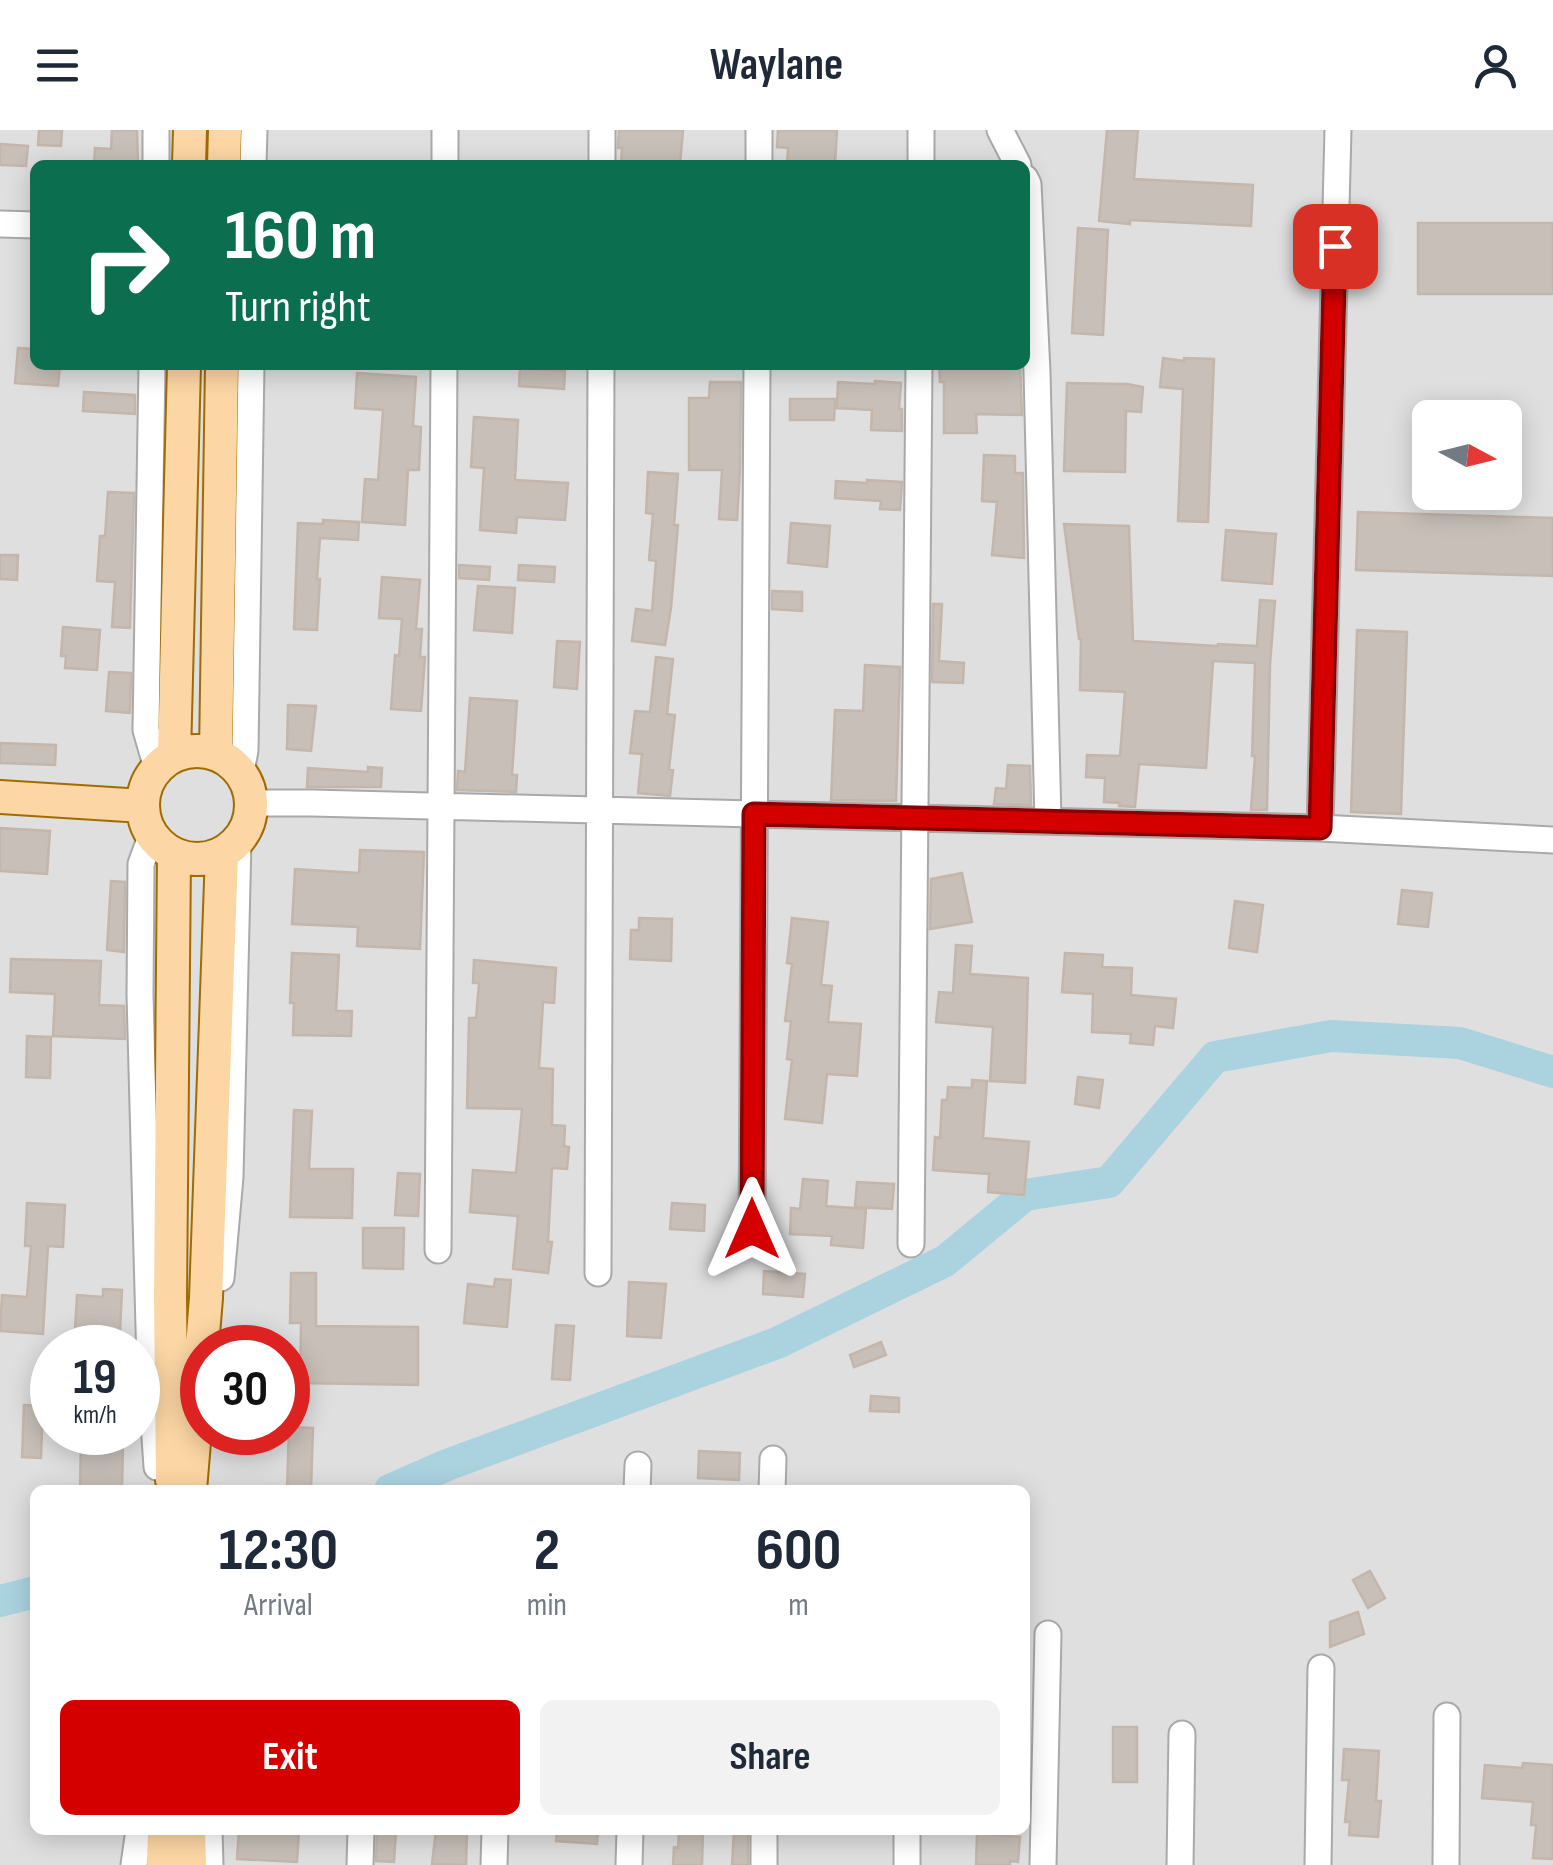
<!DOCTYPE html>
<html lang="en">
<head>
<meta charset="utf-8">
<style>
  body { margin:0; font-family:"Sofia Sans Condensed",sans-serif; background:#f2f2f3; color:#1f2937; height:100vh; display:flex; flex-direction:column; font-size:38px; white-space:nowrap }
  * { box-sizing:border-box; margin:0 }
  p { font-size:32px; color:#747a83 }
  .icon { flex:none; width:55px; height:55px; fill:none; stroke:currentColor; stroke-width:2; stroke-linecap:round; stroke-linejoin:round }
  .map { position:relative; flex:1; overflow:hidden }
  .panel { position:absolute; left:30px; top:1355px; width:1000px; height:350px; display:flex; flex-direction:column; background:#fff; border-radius:15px; box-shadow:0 5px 25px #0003 }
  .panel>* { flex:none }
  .banner { position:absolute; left:30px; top:30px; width:1000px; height:210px; border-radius:15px; box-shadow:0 5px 25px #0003; background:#0b6e4f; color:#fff; overflow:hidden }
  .needle { width:65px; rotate:97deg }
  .fabs { position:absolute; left:1412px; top:270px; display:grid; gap:20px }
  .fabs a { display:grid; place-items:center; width:110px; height:110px; border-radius:15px; background:#fff; box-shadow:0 5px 25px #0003; font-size:50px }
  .speed { position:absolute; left:30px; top:1195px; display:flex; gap:20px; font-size:50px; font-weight:700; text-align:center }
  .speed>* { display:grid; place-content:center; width:130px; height:130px; border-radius:50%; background:#fff; box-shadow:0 5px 25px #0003; line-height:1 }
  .speed small { font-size:25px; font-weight:400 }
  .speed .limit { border:15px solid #d22; background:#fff; color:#111 }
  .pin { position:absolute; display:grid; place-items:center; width:85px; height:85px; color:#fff; margin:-42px; border-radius:20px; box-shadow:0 5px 15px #0006 }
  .me { position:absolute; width:110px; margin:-55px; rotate:0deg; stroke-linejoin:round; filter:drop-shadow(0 0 8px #0008) }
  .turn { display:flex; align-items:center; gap:35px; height:210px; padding:0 30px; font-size:45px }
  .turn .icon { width:130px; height:130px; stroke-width:2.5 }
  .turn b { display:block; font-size:70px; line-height:85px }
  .eta { display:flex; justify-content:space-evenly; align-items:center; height:170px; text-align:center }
  .eta b { font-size:60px; font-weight:700; line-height:70px }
  .action { display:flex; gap:20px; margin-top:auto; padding:20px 30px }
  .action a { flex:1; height:115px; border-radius:15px; background:#d40000; color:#fff; font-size:40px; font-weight:700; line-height:115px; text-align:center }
  .action a+a { background:#f2f2f3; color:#1f2937 }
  header { display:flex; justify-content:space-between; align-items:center; height:130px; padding:0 30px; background:#fff; font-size:45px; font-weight:700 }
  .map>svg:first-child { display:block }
</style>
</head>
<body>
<header><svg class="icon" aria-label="menu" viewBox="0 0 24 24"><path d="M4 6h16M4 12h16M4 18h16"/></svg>Waylane<svg class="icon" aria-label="person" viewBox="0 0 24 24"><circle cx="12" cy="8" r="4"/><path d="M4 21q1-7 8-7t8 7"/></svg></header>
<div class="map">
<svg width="1553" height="1735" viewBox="0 0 1553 1735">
  <rect width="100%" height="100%" fill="#f2efe9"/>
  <path fill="#e0dfdf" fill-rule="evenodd" d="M0 0H1553V1735H0ZM35 35H1025V235H35ZM1430 288H1505V362H1430ZM52 1218H138V1302H52ZM202 1218H288V1302H202ZM35 1360H1025V1700H35Z"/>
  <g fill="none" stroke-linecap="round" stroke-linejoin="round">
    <path stroke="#aad3df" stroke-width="32" d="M390 1360 447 1335 777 1213 945 1131 1025 1065 1109 1052 1215 927 1331 906 1460 913 1553 942
      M0 1471 35 1462"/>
  </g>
  <path fill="#c7bfb8" stroke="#c4b6ab" stroke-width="2.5" d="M39 0H62L61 16 38 15Z
    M112 0H137L138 35H94L95 18 111 19Z
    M619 0H683L680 35H621L622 18H618Z
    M778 0H837L835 35H787L788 18 777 17Z
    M1107 0H1138L1134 49 1253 55 1251 96 1130 90V94L1099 91Z
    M0 14 28 16 26 36 0 35Z
    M1418 93H1553V164H1418Z
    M1078 98 1108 100 1103 205 1072 203Z
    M18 218 35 219V235H60L58 256 15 253Z
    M1163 228 1184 231V228L1214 229 1208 392 1178 391 1183 259 1160 257Z
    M939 235H1020L1022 285 976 284 977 303H944V252H940Z
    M520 238 565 241 564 259 519 256Z
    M357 243 416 247 413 296 421 297 419 340H408L405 395 362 392 365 349 378 350 383 280 355 278Z
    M875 251 901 253 899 279H902V301L871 300 872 280 837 278 838 252 875 254Z
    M710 252H741L740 340 737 390 719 389 722 340H689V268H709Z
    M1067 253 1127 254 1143 257 1141 282 1126 281 1125 342 1064 341Z
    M84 262 135 265V284L83 281Z
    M790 269H835L834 290H790Z
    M474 287 518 290 515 350 568 353 565 390 517 387 516 403 480 400 484 338 471 337Z
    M984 325 1015 326V343H1023L1024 428 992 425 997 372 982 371Z
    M648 342 678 344 674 395H678L671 478 665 515 632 511 636 479 652 481 656 431 649 430 653 384 646 383Z
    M867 350 902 352 900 380 880 379 881 371 835 368 836 351 867 353Z
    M108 362 134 363 130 498 112 497 115 452 97 451 100 406H105Z
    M1358 382 1553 388V446L1356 440Z
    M323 390 359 392 358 410 320 408 317 449H320L317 500 294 499 298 393 323 394Z
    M791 393 830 396 827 437 788 433Z
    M1064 394 1129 396 1133 511 1217 516 1218 514 1257 516 1260 470 1275 471 1270 534 1267 680H1251L1255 626H1252L1255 533 1213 531 1206 638 1139 634 1135 677 1119 676 1120 673 1104 672 1105 648 1086 647 1087 625 1120 626 1125 562 1080 560 1081 509H1079Z
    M1226 400 1276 404 1272 454 1222 450Z
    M0 425H18L17 450 0 449Z
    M459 435 490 437 489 450 459 448Z
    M519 435 555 437 554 452 518 450Z
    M382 447 420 450 416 499H422L420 527H425L421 581 391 579 395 525 399 526 402 489 379 488Z
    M478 456 515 458 512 503 474 500Z
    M772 461 802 462V481L772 479Z
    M933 474H942L939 531 964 533 963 553 932 552Z
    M63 497 100 500 97 540 65 538 66 526H61Z
    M1357 500 1407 502 1401 684 1351 682Z
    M557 511 580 512 577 559 554 557Z
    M656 527 673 529 667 584 675 585 669 639 673 640 670 666 638 663 642 624 630 623 635 581 650 582Z
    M865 535 900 537 896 671 831 670 835 580 863 581Z
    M109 542 131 543 130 583 106 581Z
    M470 568 517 571 512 645H517L516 662 457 660 458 641 465 642Z
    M288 575 316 576 311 621 287 619Z
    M0 613 56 615 55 635 0 633Z
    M1008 635 1030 636 1031 675 994 674 996 658 1006 659Z
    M368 637 382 638 381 657H307L308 638 368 642Z
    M0 698 50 701 47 744 0 741Z
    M360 720 424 722 420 819 357 816 358 797 292 794 295 739 359 743Z
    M962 743 972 792 930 799 931 749Z
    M111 751 125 752 124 822 107 820Z
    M1402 760 1432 763 1428 797 1398 794Z
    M1235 771 1263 775 1257 822 1229 818Z
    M639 788 672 789 671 831 630 829 631 800H639Z
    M792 788 828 792 821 855 832 856 828 892 861 894 857 946 827 944 822 993 785 989 792 930 787 929 791 891H785L792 834 787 833Z
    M956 815 972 816 970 844 1028 848 1025 953 990 951 993 897 936 892 939 862 953 863Z
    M292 823 339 825 336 881H352L351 906 293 905 294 873H290Z
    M1065 823 1103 825 1102 837 1132 838 1131 865 1176 869 1173 898 1155 896 1153 915 1130 913 1131 904 1092 902 1093 864 1062 862Z
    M11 829 101 831 99 875 124 876 125 909 53 906 55 864 10 862Z
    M474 830 556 838 554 873 543 872 539 938 553 939 552 995 565 996 564 1016 569 1017 567 1039 552 1038 548 1112H552L548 1143 513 1139 518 1086 470 1082 473 1040 516 1043 522 979 467 978 469 888H476L479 853H473Z
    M27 906 51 907 50 948 26 947Z
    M1078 947 1103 950 1099 978 1075 974Z
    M972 950 987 951 983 1008 1029 1012 1024 1065 988 1062 989 1044 933 1040 935 1007 940 1008 942 970H947L948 957 972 958Z
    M294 980 312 981 309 1039H353L352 1088 290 1087Z
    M398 1043 420 1044 418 1086 395 1085Z
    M803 1049 828 1051 826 1076 866 1079 863 1118 831 1115 832 1106 790 1104 791 1078 800 1079Z
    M857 1052 894 1054 892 1079 855 1077Z
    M27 1073 65 1075 63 1117 48 1116 43 1204 0 1201 2 1165 27 1167 31 1116H25Z
    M672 1073 705 1075 704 1101 670 1099Z
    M363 1098H404L403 1139 363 1138Z
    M764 1141 805 1144 803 1167 763 1164Z
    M291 1143H316V1196L418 1197V1255L300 1253 301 1193H290Z
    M495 1149 511 1150 507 1197 464 1193 468 1154 494 1157Z
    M629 1152 666 1154 661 1208 627 1206Z
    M103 1159 122 1160 120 1203 75 1200 77 1165 103 1167Z
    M556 1195 574 1196 570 1250 552 1249Z
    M881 1212 886 1225 854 1237 850 1225Z
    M871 1266 899 1268V1282L870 1281Z
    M24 1275 43 1276 41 1328 22 1327Z
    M289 1297 313 1298 311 1360H287Z
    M97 1302H118L117 1310 123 1311 122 1360H80L81 1308 97 1309Z
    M699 1321 740 1323 739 1350 698 1348Z
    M1370 1441 1385 1468 1368 1478 1353 1450Z
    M1358 1482 1364 1504 1330 1517V1492Z
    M1113 1597H1137V1652H1113Z
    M1344 1619 1379 1621 1376 1671H1381L1378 1707 1349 1705 1350 1692H1345L1349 1650H1342Z
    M1523 1633 1553 1635V1729L1533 1728 1536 1695H1531L1533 1672 1482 1668 1485 1635 1522 1638Z
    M239 1700H299L297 1732 237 1729Z
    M377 1700H396L394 1732 376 1731Z
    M436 1700H467L466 1735 432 1734Z
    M557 1700H598L597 1714 556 1711Z
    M679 1700H703L702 1735H673L674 1717 678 1718Z
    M734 1700H748V1735H732Z
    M977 1703 1020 1707 1018 1732 1010 1731V1735H976Z"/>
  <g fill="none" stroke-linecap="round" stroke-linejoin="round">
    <defs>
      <path id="minor" d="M1000 0 1018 35
        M156 35V0
        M253 35 254 0
        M445 35V0
        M602 35V0
        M759 35V0
        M921 35V0
        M1025 48 1028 54 1037 242 1048 691
        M0 94 35 95
        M152 235 146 600 157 638
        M241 643 245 620 251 235
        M252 673H312L1320 698 1553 710
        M1320 698 1338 0
        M152 704 141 734 140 865 150 1234 157 1337
        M752 1099 757 235
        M911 1114 919 235
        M438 1120 444 235
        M598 1143 601 235
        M221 1148 230 1047 238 711
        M637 1360 638 1335
        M772 1360 773 1329
        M209 1700 210 1735
        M134 1735 139 1700
        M360 1735 361 1700
        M494 1735 495 1700
        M629 1735 630 1700
        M764 1735V1700
        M907 1735V1700
        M1043 1735 1048 1504
        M1180 1735 1182 1604
        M1318 1735 1321 1538
        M1446 1735 1447 1586"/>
      <path id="major" d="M189 35 190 0
        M224 35 225 0
        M143 675a54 54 0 1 1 108 0a54 54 0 1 1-108 0Z
        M216 624 222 235
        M174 626 184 235
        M0 667 143 676
        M172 1350 170 1168 174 725
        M190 1360 206 1168 222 724
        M189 1700 190 1735
        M163 1735 164 1700"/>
    </defs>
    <use href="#minor" stroke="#a9a9a9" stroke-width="29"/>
    <use href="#major" stroke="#a06b00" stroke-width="36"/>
    <use href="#minor" stroke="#fff" stroke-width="25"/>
    <use href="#major" stroke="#fcd6a4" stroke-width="32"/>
  </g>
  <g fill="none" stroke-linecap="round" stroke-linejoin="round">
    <defs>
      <path id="route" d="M752 1099 754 684 1320 698 1335 116"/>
    </defs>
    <use href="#route" stroke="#8a0000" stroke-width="25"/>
    <use href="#route" stroke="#d40000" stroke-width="18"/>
  </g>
</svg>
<div class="fabs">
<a><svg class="needle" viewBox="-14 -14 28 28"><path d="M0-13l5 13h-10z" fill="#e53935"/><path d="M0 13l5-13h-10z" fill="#747a83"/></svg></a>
</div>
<div class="speed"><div>19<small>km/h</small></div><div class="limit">30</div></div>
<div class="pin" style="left:1335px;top:116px;background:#d93025"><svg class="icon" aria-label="arrive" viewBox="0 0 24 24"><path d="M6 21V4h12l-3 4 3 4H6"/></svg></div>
<svg class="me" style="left:752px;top:1099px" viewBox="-20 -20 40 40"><path d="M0-17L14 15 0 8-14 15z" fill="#d40000" stroke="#fff" stroke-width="4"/></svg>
<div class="banner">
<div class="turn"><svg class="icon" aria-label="right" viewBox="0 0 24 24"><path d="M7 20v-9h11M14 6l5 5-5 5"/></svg><div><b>160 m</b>Turn right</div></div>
</div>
<section class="panel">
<div class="eta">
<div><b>12:30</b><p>Arrival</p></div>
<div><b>2</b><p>min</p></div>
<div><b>600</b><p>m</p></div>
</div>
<div class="action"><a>Exit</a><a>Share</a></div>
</section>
</div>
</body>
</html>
